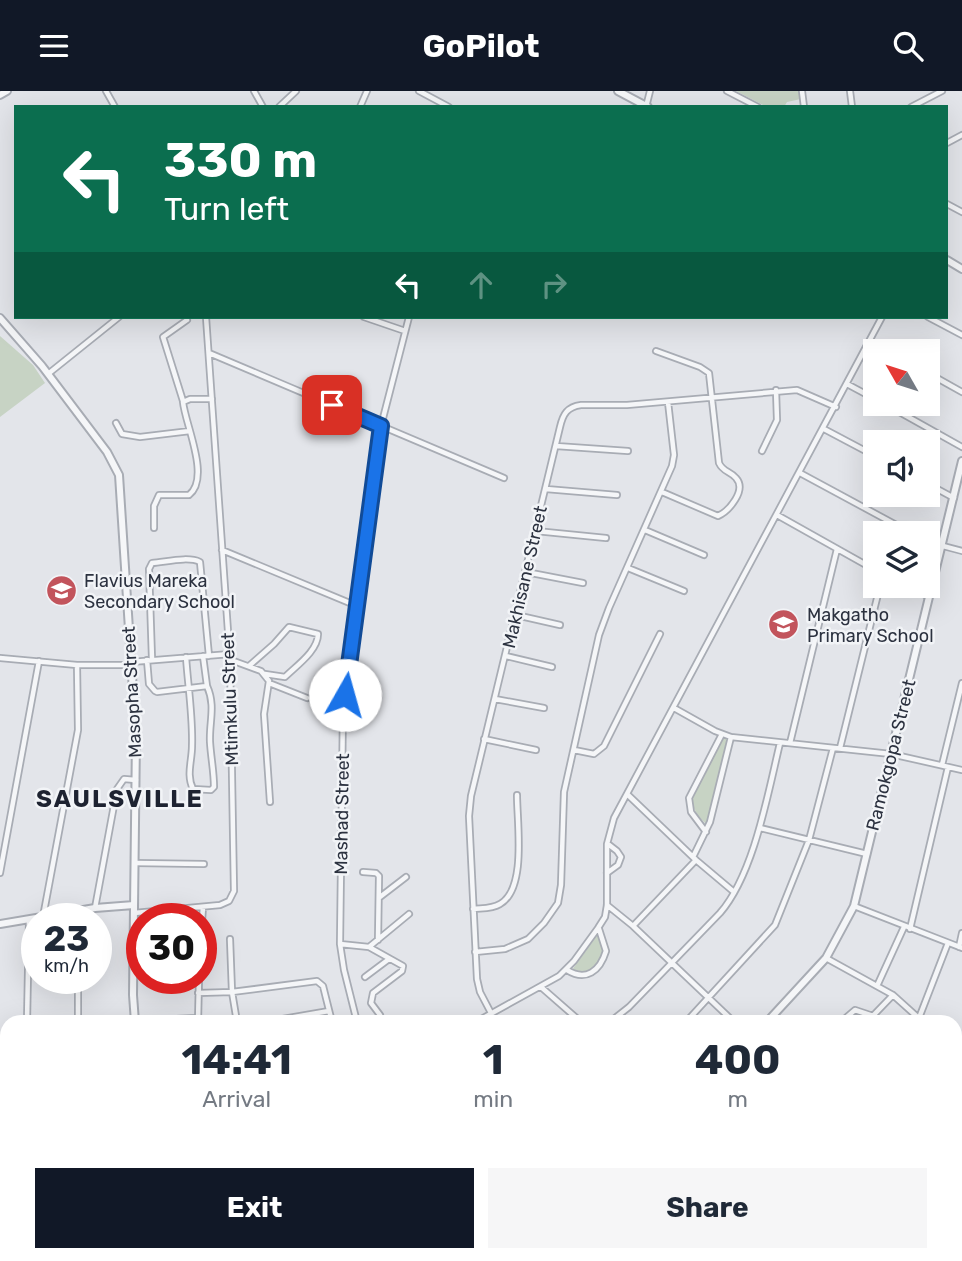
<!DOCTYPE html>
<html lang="en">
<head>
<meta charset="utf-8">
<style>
  body { margin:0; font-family:Rubik,sans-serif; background:#f6f6f7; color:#1f2937; height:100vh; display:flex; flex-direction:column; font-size:26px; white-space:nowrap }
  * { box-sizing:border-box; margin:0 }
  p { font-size:23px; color:#747a83 }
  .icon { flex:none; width:38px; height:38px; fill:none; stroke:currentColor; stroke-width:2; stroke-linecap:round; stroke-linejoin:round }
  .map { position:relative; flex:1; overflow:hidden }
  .sheet { position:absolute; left:0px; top:924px; width:962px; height:247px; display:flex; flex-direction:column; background:#fff; border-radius:21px 21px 0 0; box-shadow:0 7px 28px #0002 }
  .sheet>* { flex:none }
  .top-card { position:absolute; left:14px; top:14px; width:934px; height:214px; border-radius:0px; box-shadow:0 7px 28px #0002; background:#0b6e4f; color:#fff; overflow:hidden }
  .needle { width:46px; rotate:309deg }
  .controls { position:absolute; left:863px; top:248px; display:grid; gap:14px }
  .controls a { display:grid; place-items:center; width:77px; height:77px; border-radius:0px; background:#fff; box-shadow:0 7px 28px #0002; font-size:35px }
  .speed { position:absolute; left:21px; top:812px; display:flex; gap:14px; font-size:35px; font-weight:700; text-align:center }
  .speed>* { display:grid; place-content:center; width:91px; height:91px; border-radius:50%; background:#fff; box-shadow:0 7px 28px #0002; line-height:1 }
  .speed small { font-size:18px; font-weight:400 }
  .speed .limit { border:10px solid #d22; background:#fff; color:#111 }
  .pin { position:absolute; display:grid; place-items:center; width:60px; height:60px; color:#fff; margin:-30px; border-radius:14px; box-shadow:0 4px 10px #0006 }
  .me { position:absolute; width:77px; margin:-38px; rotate:7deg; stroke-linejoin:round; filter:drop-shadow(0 0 5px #0008) }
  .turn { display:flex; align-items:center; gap:24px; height:147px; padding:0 35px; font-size:32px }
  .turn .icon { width:91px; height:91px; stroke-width:2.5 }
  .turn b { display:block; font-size:49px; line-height:60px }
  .lanes { display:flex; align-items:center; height:66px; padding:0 35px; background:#0003; justify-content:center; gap:35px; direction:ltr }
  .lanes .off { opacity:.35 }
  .eta { display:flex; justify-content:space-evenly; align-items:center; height:119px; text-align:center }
  .eta b { font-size:42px; font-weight:700; line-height:49px }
  .cta { display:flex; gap:14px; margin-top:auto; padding:14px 35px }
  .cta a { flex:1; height:80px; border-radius:0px; background:#111827; color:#fff; font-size:28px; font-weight:700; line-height:80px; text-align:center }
  .cta a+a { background:#f6f6f7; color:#1f2937 }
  header { display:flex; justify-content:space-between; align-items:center; height:91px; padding:0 35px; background:#111827; color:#fff; font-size:32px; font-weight:700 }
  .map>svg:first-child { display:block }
</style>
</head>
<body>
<header><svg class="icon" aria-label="menu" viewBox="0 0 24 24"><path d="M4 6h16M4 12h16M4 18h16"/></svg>GoPilot<svg class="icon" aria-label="search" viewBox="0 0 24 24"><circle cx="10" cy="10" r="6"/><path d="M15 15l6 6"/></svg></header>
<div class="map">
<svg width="962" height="1170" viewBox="0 0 962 1170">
  <rect width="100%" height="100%" fill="#e3e5ea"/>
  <path fill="#c7d3c4" d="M736 0H800L801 8 787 11 784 16H767Z
    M0 245 33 274 45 292 0 326Z
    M727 645 728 650 708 735C697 724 691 718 692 702L720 651Z
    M598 843C607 861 602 868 588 881L572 879Z"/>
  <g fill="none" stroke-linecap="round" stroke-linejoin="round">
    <defs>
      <path id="minor" d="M106 0 115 16
        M254 0 263 16
        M419 0 449 16
        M727 0 758 16
        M802 0 804 16
        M850 0 852 16
        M279 16 296 0
        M360 16 367 0
        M646 16 650 0
        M911 16 942 0
        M947 52 962 44
        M947 113 962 121
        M364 226 405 240
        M928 226 962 244
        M870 250 890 261
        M656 260 700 276 709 282 719 372C723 381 730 380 736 387 747 399 729 420 718 425L662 401
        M209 262 504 387
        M928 282 962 301
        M48 283 119 226
        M847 293 875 308
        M183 310 163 246 187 229
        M885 313 962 356
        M116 332 122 343 140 346 190 340
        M824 338 875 365
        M556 355 628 360
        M762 360 777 329 776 299
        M800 382 913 443
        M928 393 954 407
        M546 398 617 404
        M777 424 875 479
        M154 437V415L159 404H189C211 387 185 333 183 311L190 308H212
        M645 439 704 464
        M536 440 606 447
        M928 451 962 460
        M222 459 357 515
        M628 477 684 500
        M526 481 583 492
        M908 495 929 506
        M516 524 560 534
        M203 565 207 595
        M506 565 552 576
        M0 567 77 574H131
        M152 568 149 478 152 472C166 471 188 465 200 471L209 565
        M147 569 149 593 155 600 157 601 207 595C216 615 209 631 210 651 211 667 214 681 214 696L211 699 193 698C186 684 192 670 192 655 193 626 188 595 186 566
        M231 569 261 580 269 590 264 623 270 711
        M131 571 230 563
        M249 575 274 553 289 536 318 543C318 560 296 575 285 586L265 583
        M269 592 307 607
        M495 608 544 617
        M674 617 715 640 731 646 891 663 962 679
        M484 648 536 659
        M790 652 837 458
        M840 657 880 495
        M574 659 594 663 604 655 660 543
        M942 674 962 592
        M627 703 696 769 734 801
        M760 737 867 763
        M706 741 691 721 689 707 722 643
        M693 766 710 731 731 646
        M135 772 204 773
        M363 781 376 782 379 785 378 849
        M0 782 39 570
        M607 782 618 774 621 766 617 760 608 753
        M380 806 406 786
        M607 814 633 835 734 931
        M854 815 962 857
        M95 817 117 698 124 688 136 689
        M473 818C482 817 492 818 500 813 527 798 517 732 517 704
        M134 822 220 814 229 810 234 800 230 569 206 226
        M43 826 78 639 77 574
        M633 835 696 769
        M910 838 948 676
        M201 845 203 816
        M230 848 232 901 237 931
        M340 853 369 856 409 823
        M369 856 403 875 402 880 373 902 371 912 380 924
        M959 856 962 842
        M475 861 505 858 528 848 544 832 558 812 561 794 564 701 599 544 609 517 672 375 674 364 668 311
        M826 867 893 904 923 931
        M567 879C586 891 600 880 606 860L599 838
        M365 886 389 868
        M78 887V931
        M877 895 904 836
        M541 896 581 931
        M198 902 232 901 317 890 323 895 332 931
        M491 922 480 901 477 888 469 725 471 705 560 336C563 323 567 316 581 314H627L797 299 836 316
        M919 927 948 852
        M135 930 197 927
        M27 931 29 829
        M198 931 199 887
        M265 931 329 920
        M357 931 344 879 340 853 343 617 347 581 381 335 409 226
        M476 931 559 885 574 870 598 837 605 826 607 814V753L614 727 882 226
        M610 931 629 916 720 822C754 783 768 702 780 652
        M686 931 775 834 809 749 833 657
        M841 931 855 919 873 925
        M867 931 893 904
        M956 965 962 972
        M956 984 962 977
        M0 1026 7 1050
        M0 1052 7 1050
        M956 1055 962 1049
        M956 1085 962 1079
        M0 1115 7 1113
        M956 1143 962 1150
        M204 1164 210 1170
        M276 1164 282 1170
        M349 1164 354 1170
        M417 1164 422 1170
        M502 1164 503 1170
        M678 1164 679 1170
        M778 1164 780 1170
        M17 1170 32 1164
        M132 1170 139 1164
        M547 1170 576 1164
        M794 1170 801 1164
        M864 1170 870 1164"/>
      <path id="tertiary" d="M618 0 648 16
        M0 4 7 0
        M947 169 962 178
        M0 227 42 275 107 361 119 384 136 646 133 904 135 931
        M0 833 95 817 134 814
        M767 931 826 867 854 815 962 370
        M952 1170 962 1159"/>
    </defs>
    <use href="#minor" stroke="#a8acb4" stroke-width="8"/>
    <use href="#tertiary" stroke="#a8acb4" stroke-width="10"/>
    <use href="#minor" stroke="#f5f6f8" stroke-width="4.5"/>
    <use href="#tertiary" stroke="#f5f6f8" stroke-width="6"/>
  </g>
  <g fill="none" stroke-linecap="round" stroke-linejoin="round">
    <defs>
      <path id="route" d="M332 314 381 335 345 604"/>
    </defs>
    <use href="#route" stroke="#114b97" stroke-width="18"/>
    <use href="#route" stroke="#1a73e8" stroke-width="12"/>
  </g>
  <defs>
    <symbol id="school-disc" viewBox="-11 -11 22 22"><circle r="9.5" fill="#c2545c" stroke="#f2f4f7"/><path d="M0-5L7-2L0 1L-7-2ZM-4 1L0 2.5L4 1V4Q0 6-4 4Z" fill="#fff"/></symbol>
  </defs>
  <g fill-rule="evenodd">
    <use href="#school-disc" x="44" y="482" width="35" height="35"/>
    <use href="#school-disc" x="766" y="516" width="35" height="35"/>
  </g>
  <g text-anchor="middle" stroke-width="5" stroke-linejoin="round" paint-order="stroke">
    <g font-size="18" fill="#2c3240" stroke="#f2f4f7">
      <text transform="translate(525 486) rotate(-77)" y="6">Makhisane Street</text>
      <text transform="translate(132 601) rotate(-93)" y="6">Masopha Street</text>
      <text transform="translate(230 608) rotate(-92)" y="6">Mtimkulu Street</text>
      <text transform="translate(891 664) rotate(-76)" y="6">Ramokgopa Street</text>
      <text transform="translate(342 723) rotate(-89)" y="6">Mashad Street</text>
    </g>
    <g font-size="18" fill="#2c3240" stroke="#f2f4f7" text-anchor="start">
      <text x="84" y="496">Flavius Mareka<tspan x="84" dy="21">Secondary School</tspan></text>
      <text x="807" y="530">Makgatho<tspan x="807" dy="21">Primary School</tspan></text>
    </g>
    <g font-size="24" font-weight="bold" letter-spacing="2" fill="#1e2331" stroke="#f2f4f7">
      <text x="120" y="716">SAULSVILLE</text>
    </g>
  </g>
</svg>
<div class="controls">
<a><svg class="needle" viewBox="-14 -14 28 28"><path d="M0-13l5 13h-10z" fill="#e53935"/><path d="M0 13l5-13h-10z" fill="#747a83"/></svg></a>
<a><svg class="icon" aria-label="sound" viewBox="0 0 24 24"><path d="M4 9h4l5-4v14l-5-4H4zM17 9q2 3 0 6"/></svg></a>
<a><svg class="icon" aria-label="layers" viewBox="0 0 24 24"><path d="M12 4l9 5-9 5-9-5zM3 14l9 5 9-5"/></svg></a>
</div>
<div class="speed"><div>23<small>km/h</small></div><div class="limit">30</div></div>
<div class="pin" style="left:332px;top:314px;background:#d93025"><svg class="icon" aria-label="arrive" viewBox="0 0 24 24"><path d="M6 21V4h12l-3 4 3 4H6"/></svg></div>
<svg class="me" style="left:345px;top:604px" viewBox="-20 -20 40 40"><circle r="19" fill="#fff"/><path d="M0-13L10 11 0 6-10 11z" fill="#1a73e8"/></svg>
<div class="top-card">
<div class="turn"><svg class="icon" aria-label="left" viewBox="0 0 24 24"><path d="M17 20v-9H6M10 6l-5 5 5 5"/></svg><div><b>330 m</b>Turn left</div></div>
<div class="lanes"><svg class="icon" aria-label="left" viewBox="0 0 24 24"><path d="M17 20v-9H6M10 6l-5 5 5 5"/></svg><svg class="icon off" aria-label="ahead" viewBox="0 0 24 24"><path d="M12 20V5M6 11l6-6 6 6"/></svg><svg class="icon off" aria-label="right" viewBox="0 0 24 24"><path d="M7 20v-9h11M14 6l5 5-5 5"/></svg></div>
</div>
<section class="sheet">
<div class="eta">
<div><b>14:41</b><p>Arrival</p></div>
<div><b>1</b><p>min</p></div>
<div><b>400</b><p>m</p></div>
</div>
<div class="cta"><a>Exit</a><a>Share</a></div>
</section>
</div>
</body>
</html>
